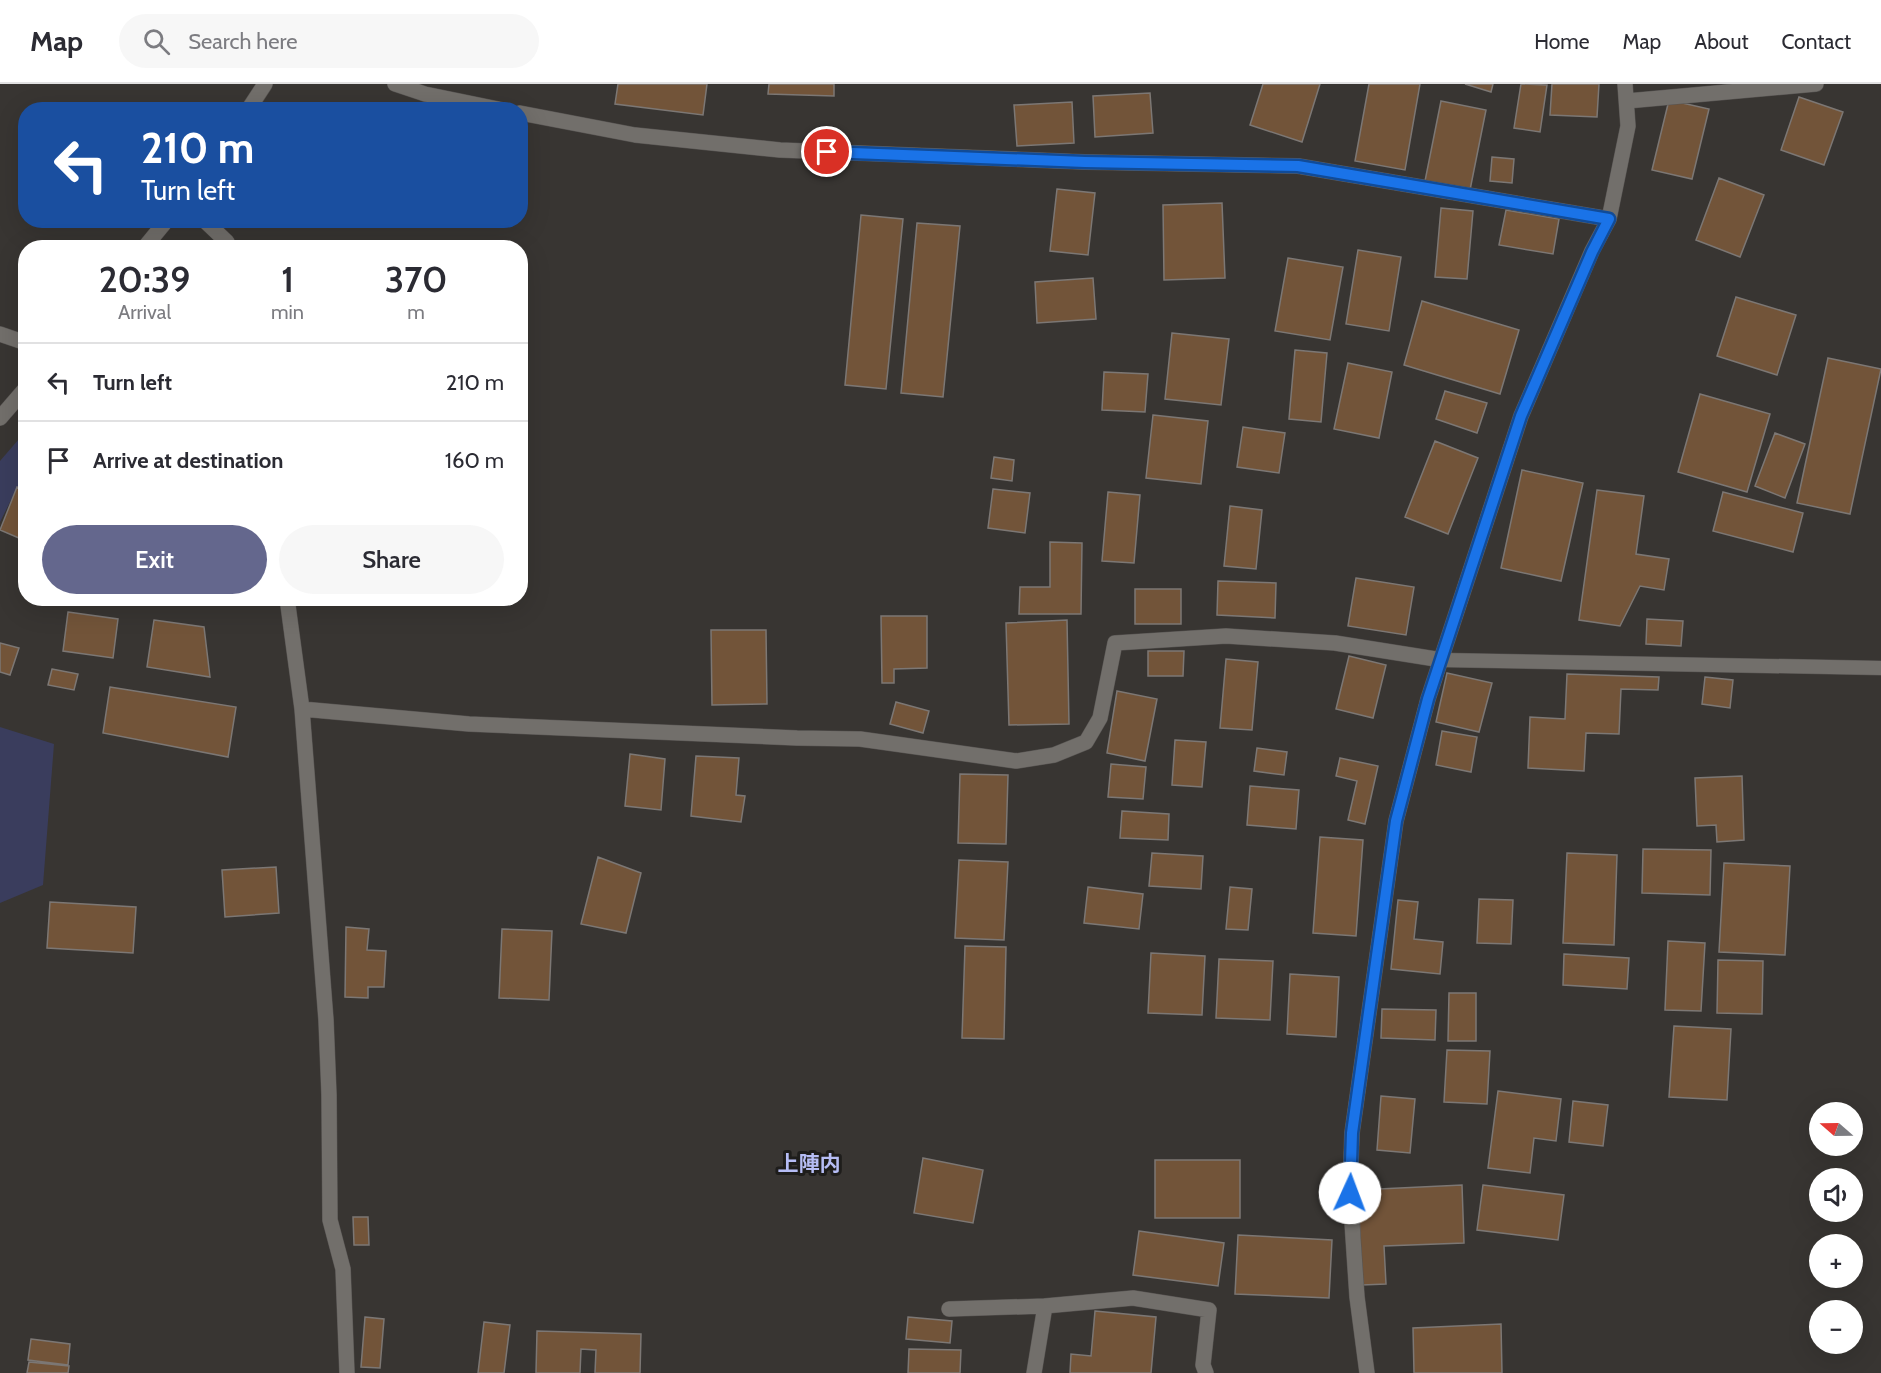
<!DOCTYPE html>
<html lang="en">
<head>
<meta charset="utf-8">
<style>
  body { margin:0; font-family:Cabin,"Noto Sans JP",sans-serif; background:#f7f7f7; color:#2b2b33; height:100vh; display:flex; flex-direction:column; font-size:22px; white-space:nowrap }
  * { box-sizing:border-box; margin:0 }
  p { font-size:20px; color:#7c7c81 }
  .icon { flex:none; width:33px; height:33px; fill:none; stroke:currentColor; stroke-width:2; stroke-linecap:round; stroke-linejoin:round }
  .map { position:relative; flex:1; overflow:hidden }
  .details { position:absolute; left:18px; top:156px; width:510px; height:366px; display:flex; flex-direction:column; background:#fff; border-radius:24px; box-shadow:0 6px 24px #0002 }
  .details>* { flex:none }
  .top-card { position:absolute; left:18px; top:18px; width:510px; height:126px; border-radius:24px; box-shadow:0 6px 24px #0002; background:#1a4fa0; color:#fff; overflow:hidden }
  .needle { width:39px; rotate:290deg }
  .buttons { position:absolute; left:1809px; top:1018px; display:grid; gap:12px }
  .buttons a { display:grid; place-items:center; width:54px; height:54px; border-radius:50%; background:#fff; box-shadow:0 6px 24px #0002; font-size:30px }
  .pin { position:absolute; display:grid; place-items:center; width:51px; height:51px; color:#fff; margin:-26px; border:3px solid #fff; border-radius:50%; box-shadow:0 2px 6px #0007 }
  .me { position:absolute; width:66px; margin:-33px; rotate:2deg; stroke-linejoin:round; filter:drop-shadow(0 0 4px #0008) }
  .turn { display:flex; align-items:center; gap:21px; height:126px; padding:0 24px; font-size:27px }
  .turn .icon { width:78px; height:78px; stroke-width:2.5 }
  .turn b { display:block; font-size:42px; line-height:51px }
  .eta { display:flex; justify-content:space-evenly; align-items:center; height:102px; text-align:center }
  .eta b { font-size:36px; font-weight:600; line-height:42px }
  .button { display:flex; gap:12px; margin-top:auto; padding:12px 24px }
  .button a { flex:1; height:69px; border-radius:36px; background:#64678d; color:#fff; font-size:24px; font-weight:600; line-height:69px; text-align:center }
  .button a+a { background:#f7f7f7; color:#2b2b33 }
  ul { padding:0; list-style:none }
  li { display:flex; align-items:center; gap:18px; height:78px; padding:0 24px; border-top:2px solid #e1e1e2 }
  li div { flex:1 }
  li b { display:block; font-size:22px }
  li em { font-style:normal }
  header { display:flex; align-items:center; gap:36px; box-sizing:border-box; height:84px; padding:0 30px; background:#fff; border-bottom:2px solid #e1e1e2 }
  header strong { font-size:28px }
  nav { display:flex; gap:33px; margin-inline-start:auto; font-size:21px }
  .search { width:420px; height:54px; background:#f7f7f7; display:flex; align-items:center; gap:15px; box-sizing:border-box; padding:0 21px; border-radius:33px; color:#7c7c81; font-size:22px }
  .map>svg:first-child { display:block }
</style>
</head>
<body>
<header>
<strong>Map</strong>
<div class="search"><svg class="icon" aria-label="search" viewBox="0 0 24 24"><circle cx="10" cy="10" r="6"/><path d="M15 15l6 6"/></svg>Search here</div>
<nav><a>Home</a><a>Map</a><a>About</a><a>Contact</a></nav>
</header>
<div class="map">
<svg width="1881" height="1289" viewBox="0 0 1881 1289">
  <rect width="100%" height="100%" fill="#383532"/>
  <path fill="#3a3d5d" d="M25 348V396L14 410 0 438V377Z
    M0 643 54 660 43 801 0 819Z"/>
  <path fill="#725439" stroke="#7c7774" stroke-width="1.5" d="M618 0H707L703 31 615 20Z
    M769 0H834V12L768 10Z
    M1263 0H1320L1302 58 1250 41Z
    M1369 0H1420L1405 86 1355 77Z
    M1465 0H1493L1491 8Z
    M1521 0 1547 1 1540 48 1514 44Z
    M1552 0H1599L1597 33 1550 31Z
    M1150 9 1153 49 1095 53 1093 12Z
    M1799 13 1843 28 1824 81 1781 66Z
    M1669 16 1709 25 1692 95 1652 86Z
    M1441 17 1486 26 1470 106 1425 97Z
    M1072 18 1074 59 1017 62 1014 21Z
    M1492 73 1514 75 1512 99 1490 97Z
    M1719 94 1764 111 1740 173 1696 156Z
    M1057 105 1095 109 1088 171 1050 167Z
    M1222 119 1225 194 1164 196 1163 121Z
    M1441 124 1473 127 1467 195 1435 193Z
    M1506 126 1559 135 1553 170 1499 161Z
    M861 131 903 135 886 305 845 301Z
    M917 139 960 142 943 313 901 309Z
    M1358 166 1401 173 1389 247 1346 240Z
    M1288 174 1343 183 1330 256 1275 247Z
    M1093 194 1096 235 1037 239 1035 198Z
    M1736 213 1796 231 1777 291 1717 272Z
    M1422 217 1519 246 1500 310 1404 281Z
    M1172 249 1229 255 1221 321 1165 315Z
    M1295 266 1327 269 1321 338 1289 335Z
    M1828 274 1881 285 1850 430 1797 419Z
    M1348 279 1392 288 1379 354 1334 345Z
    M1104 288 1148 290 1145 328 1102 326Z
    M1445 307 1487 319 1477 349 1436 335Z
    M1700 310 1770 330 1747 408 1678 388Z
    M1153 331 1208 337 1201 400 1146 394Z
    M1243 343 1285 349 1279 389 1237 383Z
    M1775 349 1805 360 1785 414 1755 402Z
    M1435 357 1478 374 1448 450 1405 433Z
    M994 373 1014 376 1012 397 991 394Z
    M1522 386 1583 399 1561 497 1501 484Z
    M17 403 26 407V457L0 446Z
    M993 405 1030 409 1025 449 988 444Z
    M1597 406 1644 412 1636 470 1669 475 1664 506 1640 502 1620 542 1579 536Z
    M1108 408 1140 411 1134 479 1102 477Z
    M1723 408 1803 429 1793 468 1713 447Z
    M1230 422 1262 426 1256 485 1224 482Z
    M1050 458 1082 459 1081 530H1019L1020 503H1050Z
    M1356 494 1414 503 1406 551 1348 542Z
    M1218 497 1276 499 1275 534 1217 531Z
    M1135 505H1181V540H1135Z
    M68 528 118 535 113 574 63 567Z
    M881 532H927V584L894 585V599H882Z
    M1647 535 1683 537 1681 562 1646 560Z
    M154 536 204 543 210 593 147 583Z
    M1067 536 1069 640 1009 641 1006 539Z
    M711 546H766L767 620 712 621Z
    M0 559 19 564 10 591 0 588Z
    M1148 567H1184L1183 592H1148Z
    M1349 572 1386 581 1373 634 1336 625Z
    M1226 575 1258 578 1252 646 1220 644Z
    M52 585 78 590 74 606 48 601Z
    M1447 589 1492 599 1479 648 1436 638Z
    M1567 590 1659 593 1658 606 1621 605 1619 650 1586 649 1584 687 1528 684 1530 633 1565 635Z
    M1705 593 1733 596 1730 624 1702 620Z
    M110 603 236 623 228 673 103 649Z
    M1117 607 1157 615 1145 677 1107 669Z
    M896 618 929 627 923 649 890 640Z
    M1442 647 1477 653 1471 688 1436 681Z
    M1175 656 1206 658 1202 703 1172 701Z
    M1257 664 1287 668 1284 691 1254 687Z
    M630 670 665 675 661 726 625 722Z
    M696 672 739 674 736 711 745 712 741 738 691 732Z
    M1340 674 1378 682 1365 740 1348 736 1357 697 1336 692Z
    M1111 680 1146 683 1143 715 1108 713Z
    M960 690 1008 691 1006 760 958 759Z
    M1742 692 1744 756 1717 758 1716 741 1697 742 1695 694Z
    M1250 702 1299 706 1296 745 1247 741Z
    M1122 727 1169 730 1168 756 1120 754Z
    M1320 753 1363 756 1356 852 1313 849Z
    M1643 765 1711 766 1710 811 1642 809Z
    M1152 769 1203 772 1201 805 1149 802Z
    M1567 769 1617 771 1614 861 1563 859Z
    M598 773 641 789 626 849 581 840Z
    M959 776 1008 778 1004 856 955 854Z
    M1724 779 1790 782 1785 871 1719 868Z
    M276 783 279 829 225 833 222 786Z
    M1088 803 1143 810 1139 845 1084 839Z
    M1230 803 1252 805 1248 846 1226 845Z
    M1479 815 1513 816 1511 860 1477 859Z
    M1398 816 1418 818 1414 855 1443 858 1440 890 1391 885Z
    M50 818 136 823 133 869 47 864Z
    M346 843 369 845 367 866 386 867 384 903H368V914L345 913Z
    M502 845 552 847 549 916 499 914Z
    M1668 857 1705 859 1701 927 1665 926Z
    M965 862 1006 863 1004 955 962 954Z
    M1151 869 1205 872 1202 931 1148 929Z
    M1564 870 1629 874 1627 905 1563 901Z
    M1219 875 1273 877 1270 936 1216 934Z
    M1718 876 1763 877 1762 930 1717 929Z
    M1290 890 1339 893 1336 953 1287 950Z
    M1449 909H1476V957H1448Z
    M1382 925 1436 926 1435 956 1381 954Z
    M1674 942 1731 945 1727 1016 1669 1013Z
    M1447 966 1490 967 1487 1020 1444 1018Z
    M1498 1007 1561 1015 1556 1057 1534 1054 1530 1089 1488 1084Z
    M1381 1012 1415 1015 1410 1069 1377 1066Z
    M1573 1017 1608 1021 1603 1062 1569 1058Z
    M923 1074 983 1086 973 1139 914 1129Z
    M1155 1076H1240V1134H1155Z
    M1462 1101 1464 1159 1384 1162 1386 1200 1362 1201 1358 1106Z
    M1483 1101 1564 1111 1558 1156 1477 1146Z
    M353 1133H368L369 1161H354Z
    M1139 1147 1224 1159 1218 1202 1133 1191Z
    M1238 1151 1332 1156 1329 1214 1235 1210Z
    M1095 1227 1156 1233 1151 1289H1070L1071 1270 1091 1272Z
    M365 1233 384 1235 380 1284 361 1283Z
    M908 1233 952 1237 950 1259 906 1255Z
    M484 1238 510 1241 504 1289H478Z
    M1501 1240 1502 1289H1414L1413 1244Z
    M537 1247 641 1250 640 1289H595L596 1266 581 1265 580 1289H536Z
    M31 1255 70 1260 68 1281 28 1276Z
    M909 1265 961 1266 960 1289H908Z
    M29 1278 69 1282 68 1289H27Z"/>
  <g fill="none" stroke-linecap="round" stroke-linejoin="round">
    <defs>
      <path id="lane" d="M1442 576 1881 584"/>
      <path id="street" d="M395 0 425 10 503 26
        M1627 17 1816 0
        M520 29 635 51 780 66 1085 78 1298 82 1609 135
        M204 136 227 158V164
        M0 250 26 259
        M287 514 302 625 326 936 329 1011 330 1136 343 1185 347 1289
        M302 625 469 640 797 654 860 655 1016 677 1054 671 1086 658 1100 634 1115 559 1226 552 1335 559 1442 576
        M949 1225 1045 1222
        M1034 1289 1045 1222 1133 1214 1209 1226 1203 1281 1206 1289
        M1367 1289 1357 1213 1350 1109 1352 1049 1396 737 1428 615 1521 332 1592 167 1609 135 1628 42 1625 0"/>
      <path id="secondary" d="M248 26 265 0
        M144 164 167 136
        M0 334 26 304"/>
    </defs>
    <use href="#lane" stroke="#565351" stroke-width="15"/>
    <use href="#street" stroke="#565351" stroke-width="16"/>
    <use href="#secondary" stroke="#565351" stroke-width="16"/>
    <use href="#lane" stroke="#726f6b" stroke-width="14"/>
    <use href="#street" stroke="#726f6b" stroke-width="15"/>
    <use href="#secondary" stroke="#726f6b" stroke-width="15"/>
  </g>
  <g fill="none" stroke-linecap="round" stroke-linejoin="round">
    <defs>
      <path id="route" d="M827 68 1085 78 1298 82 1609 135 1592 168 1521 332 1428 615 1396 737 1352 1049 1350 1109"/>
    </defs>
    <use href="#route" stroke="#114b97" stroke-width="15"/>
    <use href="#route" stroke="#1a73e8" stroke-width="10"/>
  </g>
  <g text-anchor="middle" stroke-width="6" stroke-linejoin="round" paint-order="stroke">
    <g font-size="21" font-weight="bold" fill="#b6bdf5" stroke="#1e1d1b">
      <text x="809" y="1087">上陣内</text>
    </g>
  </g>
</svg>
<div class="buttons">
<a><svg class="needle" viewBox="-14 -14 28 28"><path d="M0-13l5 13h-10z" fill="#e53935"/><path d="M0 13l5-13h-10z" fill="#7c7c81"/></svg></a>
<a><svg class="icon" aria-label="sound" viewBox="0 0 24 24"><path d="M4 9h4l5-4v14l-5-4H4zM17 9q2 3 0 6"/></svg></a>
<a>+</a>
<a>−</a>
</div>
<div class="pin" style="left:827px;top:68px;background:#d93025"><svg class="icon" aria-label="arrive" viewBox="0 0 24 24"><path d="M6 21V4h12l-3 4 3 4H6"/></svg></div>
<svg class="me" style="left:1350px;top:1109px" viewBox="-20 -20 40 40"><circle r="19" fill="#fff"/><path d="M0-13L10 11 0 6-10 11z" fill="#1a73e8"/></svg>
<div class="top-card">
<div class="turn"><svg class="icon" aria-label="left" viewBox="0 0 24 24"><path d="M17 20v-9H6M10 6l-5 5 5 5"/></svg><div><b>210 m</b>Turn left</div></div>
</div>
<section class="details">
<div class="eta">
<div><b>20:39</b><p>Arrival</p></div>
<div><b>1</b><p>min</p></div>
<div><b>370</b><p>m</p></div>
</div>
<ul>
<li><svg class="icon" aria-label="left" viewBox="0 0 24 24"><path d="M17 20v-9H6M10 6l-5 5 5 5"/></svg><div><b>Turn left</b></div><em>210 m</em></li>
<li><svg class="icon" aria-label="arrive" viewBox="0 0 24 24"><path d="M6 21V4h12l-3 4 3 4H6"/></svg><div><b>Arrive at destination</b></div><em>160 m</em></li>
</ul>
<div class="button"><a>Exit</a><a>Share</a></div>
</section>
</div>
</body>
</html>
